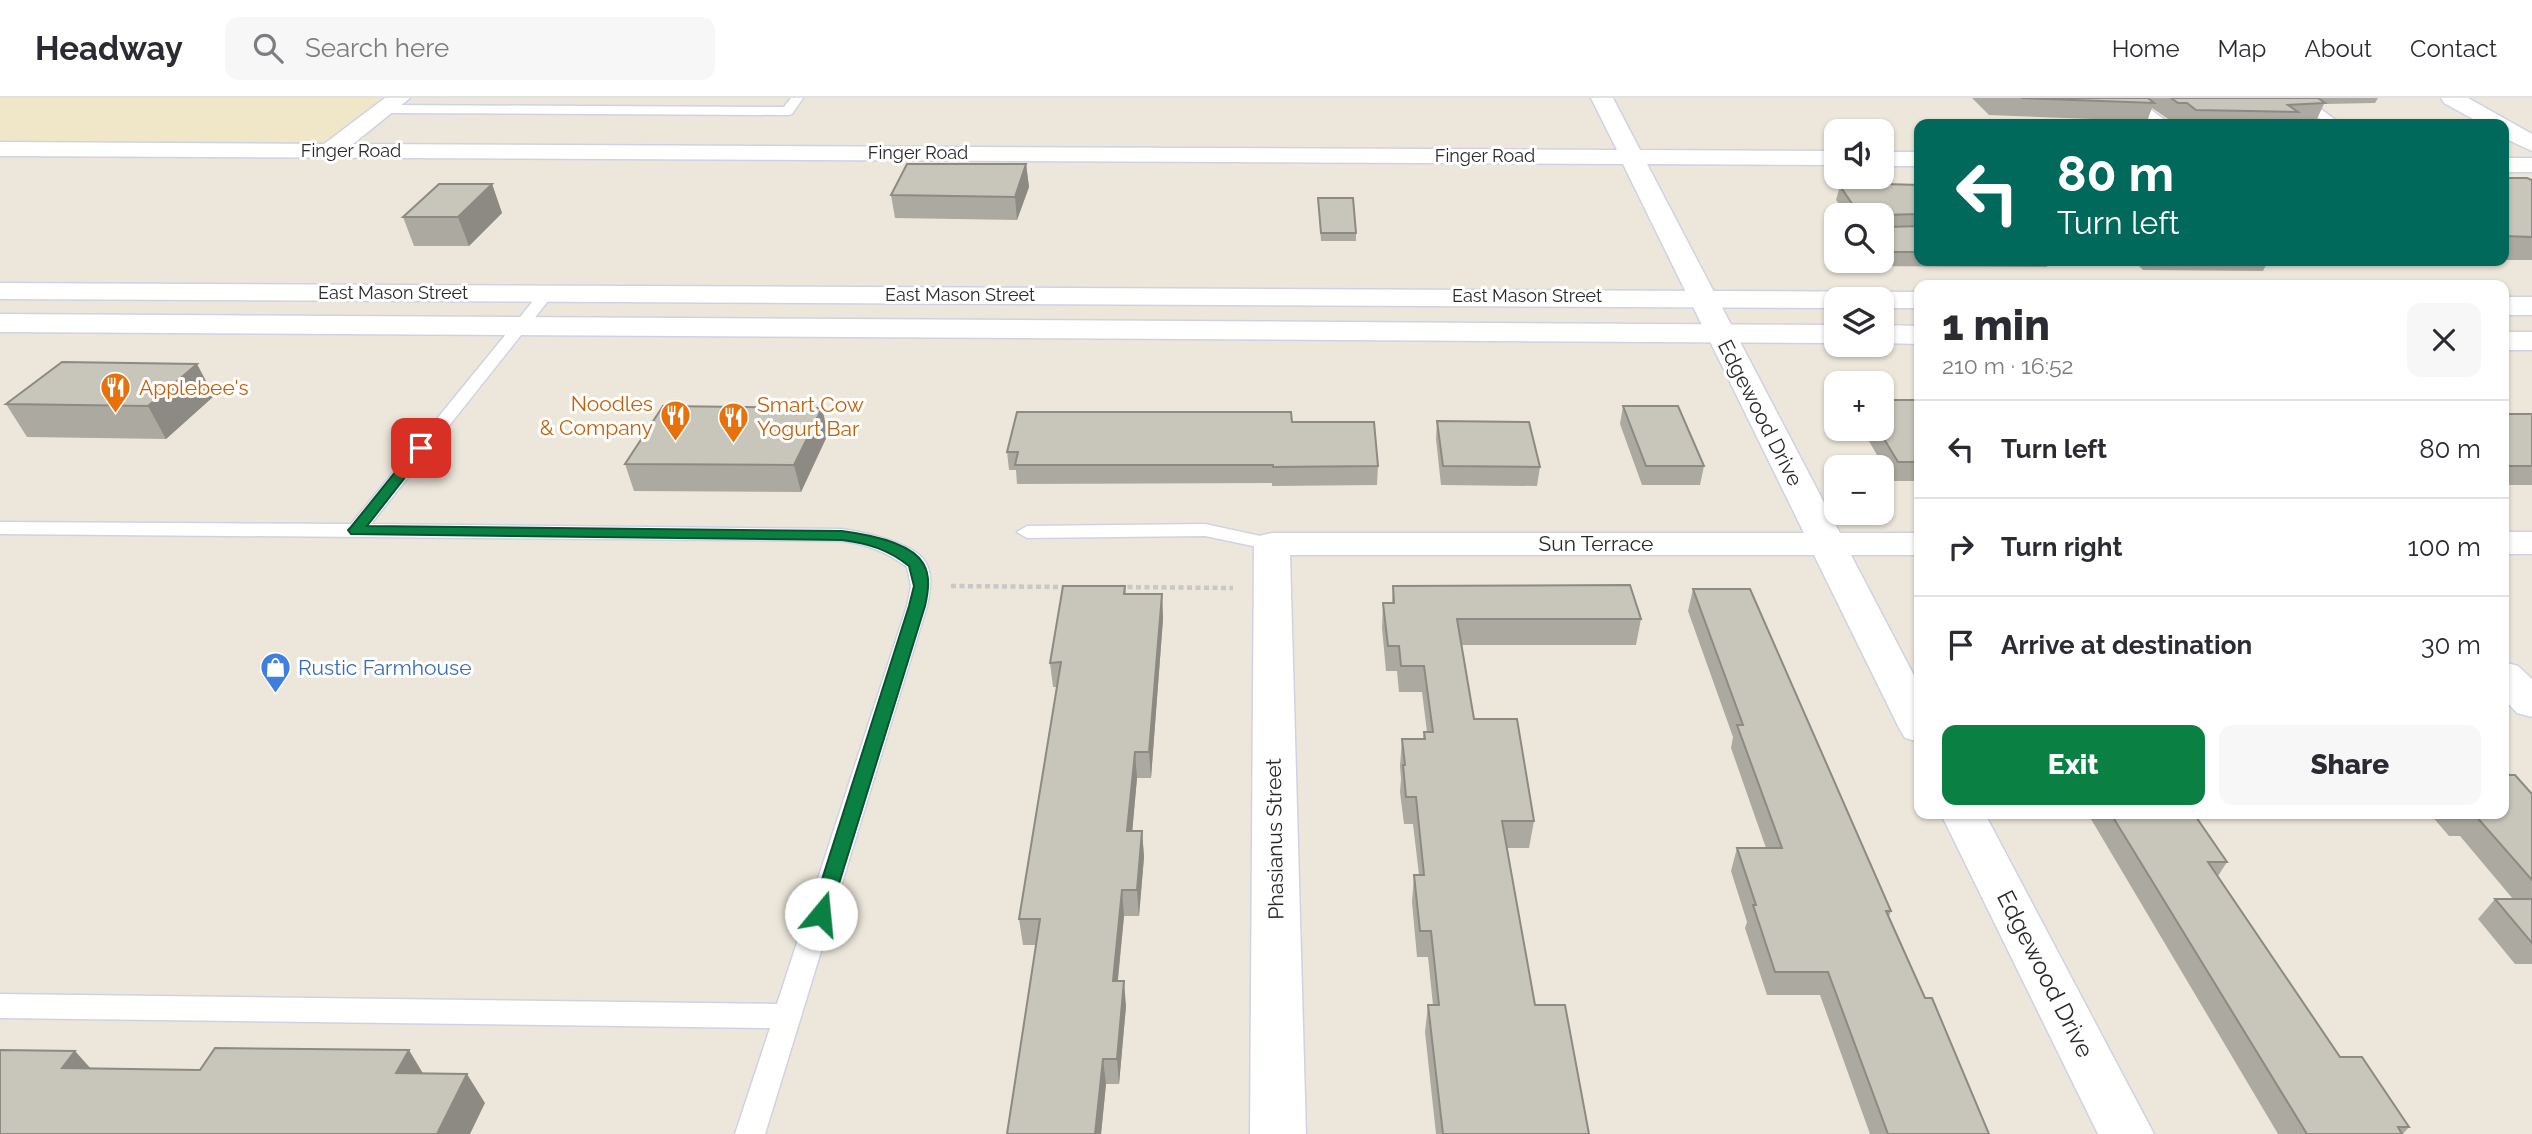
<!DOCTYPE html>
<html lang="en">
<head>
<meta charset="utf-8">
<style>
  body { margin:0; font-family:Raleway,sans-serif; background:#f7f7f7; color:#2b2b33; height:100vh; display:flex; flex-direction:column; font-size:26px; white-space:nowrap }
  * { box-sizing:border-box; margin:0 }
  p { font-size:23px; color:#7c7c81 }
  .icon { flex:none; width:38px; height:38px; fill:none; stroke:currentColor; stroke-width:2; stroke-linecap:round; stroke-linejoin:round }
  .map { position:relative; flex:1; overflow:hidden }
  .side { position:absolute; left:1914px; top:182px; width:595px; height:539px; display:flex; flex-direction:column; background:#fff; border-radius:14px; box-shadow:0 2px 5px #0004 }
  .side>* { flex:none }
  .guide { position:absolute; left:1914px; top:21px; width:595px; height:147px; border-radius:14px; box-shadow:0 2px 5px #0004; background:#00695c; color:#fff; overflow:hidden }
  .controls { position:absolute; left:1824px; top:21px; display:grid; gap:14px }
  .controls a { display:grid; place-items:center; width:70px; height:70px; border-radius:14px; background:#fff; box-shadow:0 2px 5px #0004; font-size:35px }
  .pin { position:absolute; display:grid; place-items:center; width:60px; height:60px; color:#fff; margin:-30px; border-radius:14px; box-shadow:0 4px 10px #0006 }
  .me { position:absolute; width:77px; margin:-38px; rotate:17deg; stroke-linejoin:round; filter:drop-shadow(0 0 5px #0008) }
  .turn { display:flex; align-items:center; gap:24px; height:147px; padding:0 28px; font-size:32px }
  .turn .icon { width:91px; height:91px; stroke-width:2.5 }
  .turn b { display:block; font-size:49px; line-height:60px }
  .round { display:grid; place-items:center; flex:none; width:74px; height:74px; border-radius:14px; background:#f7f7f7 }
  .headline { display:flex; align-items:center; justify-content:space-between; height:119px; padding:0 28px }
  h1 { font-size:42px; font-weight:800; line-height:52px }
  .action { display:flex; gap:14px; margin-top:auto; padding:14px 28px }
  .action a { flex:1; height:80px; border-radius:14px; background:#0b8043; color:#fff; font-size:28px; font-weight:800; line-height:80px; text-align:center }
  .action a+a { background:#f7f7f7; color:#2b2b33 }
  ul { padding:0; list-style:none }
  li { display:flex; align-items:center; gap:21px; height:98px; padding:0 28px; border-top:2px solid #e1e1e2 }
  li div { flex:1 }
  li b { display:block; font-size:26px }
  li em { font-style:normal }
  header { display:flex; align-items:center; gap:42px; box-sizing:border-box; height:98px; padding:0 35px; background:#fff; border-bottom:2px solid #e1e1e2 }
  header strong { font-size:33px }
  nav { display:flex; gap:38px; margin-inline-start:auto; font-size:24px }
  .search { width:490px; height:63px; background:#f7f7f7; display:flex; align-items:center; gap:18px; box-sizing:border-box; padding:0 24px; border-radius:14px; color:#7c7c81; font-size:26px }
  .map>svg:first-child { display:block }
</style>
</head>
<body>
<header>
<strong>Headway</strong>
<div class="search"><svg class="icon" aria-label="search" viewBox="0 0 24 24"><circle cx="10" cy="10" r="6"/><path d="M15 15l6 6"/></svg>Search here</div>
<nav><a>Home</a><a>Map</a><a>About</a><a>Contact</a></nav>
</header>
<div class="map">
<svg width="2532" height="1036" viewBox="0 0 2532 1036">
  <rect width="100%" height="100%" fill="#ede7db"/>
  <path fill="#f0e7c9" d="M0 0H399L329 53 0 51Z"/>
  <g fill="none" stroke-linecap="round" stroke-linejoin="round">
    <defs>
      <path id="lane" d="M791 0H803L792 16 788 17 385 15 379 11 385 7 784 9Z
        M2121 0H2135L2170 26H2156Z
        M2292 0H2306L2341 26H2327Z
        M547 190 555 195 552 198 371 426 842 431C863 434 916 445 926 465 933 478 930 494 927 508L765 1036H735L770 930 0 920V896L777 906 907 508 911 488 907 469C887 454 866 446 842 443L0 436V424L351 426 542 192Z
        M1205 426 1279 442 1282 446 1279 450 1272 452 1205 438 1027 440 1017 434 1027 428Z"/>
      <path id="street" d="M385 0H410L353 46 1617 52 1591 0H1613L1640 52 1836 53V67L1647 66 1840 435H1920V457H1851L1920 589V644L1905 640 1899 630 1814 457H1290L1306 1036H1250L1254 446 1259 438 1272 435H1804L1623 66 0 58V44L324 46Z
        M2441 0H2468L2532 36V53L2504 40V26H2482L2444 5Z
        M1881 54H1920V68H1881Z
        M2504 60H2532V74H2504Z
        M2504 434H2532V456H2504Z
        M2504 564 2518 568 2532 581V619L2517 615 2504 601Z
        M1941 716H1985L2154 1036H2098Z"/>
      <path id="secondary" d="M0 185 1920 194V210H1881V201H1836V210L0 201Z
        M2504 199H2532V217H2504Z
        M0 216 1836 227V245L0 234Z
        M1881 227 1920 228V246L1881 245Z
        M2504 234H2532V252H2504Z"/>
    </defs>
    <use href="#lane" stroke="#d0d2e4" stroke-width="3"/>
    <use href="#street" stroke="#d0d2e4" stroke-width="3"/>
    <use href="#secondary" stroke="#d0d2e4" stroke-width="3"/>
    <path stroke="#c8c8c8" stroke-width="4.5" stroke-dasharray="5 3.5" stroke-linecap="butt" d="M951 488 1065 489
      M1119 489 1233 490"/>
    <use href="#lane" fill="#fff" fill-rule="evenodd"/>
    <use href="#street" fill="#fff" fill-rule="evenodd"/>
    <use href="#secondary" fill="#fff" fill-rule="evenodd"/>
  </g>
  <path fill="#aca9a0" d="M1972 0H2378L2375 5 2324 6 2316 23 2293 24 2292 26H2184L2180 23H2171L2152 10 2147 23 1989 17Z
    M1026 66 1029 89 1017 122 895 120 891 97Z
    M2504 80 2532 82V162H2504Z
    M1848 85 1920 87V163H2049L2047 169 1856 168 1853 163H1881V117H1836V139L1827 127 1831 113H1844L1836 102 1840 88 1847 89Z
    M492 86 502 115 469 148H414L403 119Z
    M1318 100 1356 135V143H1321Z
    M2134 163H2268L2263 173 2143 172Z
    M214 298 166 341 27 339 6 306Z
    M1623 308 1704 368 1700 387H1642L1620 326Z
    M1920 311V383H1892L1862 331H1881Z
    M2504 316H2532V387H2504Z
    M1437 323 1540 369 1537 388 1441 387 1436 341Z
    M1292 324 1378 368 1377 387 1272 388V385L1017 386 1016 372H1009L1007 354Z
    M828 336 801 394 634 393 625 366Z
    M1125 488 1126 496H1162L1163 521 1151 680H1137L1132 733H1142L1144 759 1139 818H1124L1118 883 1126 908 1119 986H1106L1101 1036H1007L1036 847H1023L1019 821 1057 589H1053L1050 565Z
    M1393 488 1641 521 1636 547H1462L1474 621 1534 723 1529 750H1507L1535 907 1589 1036H1436L1425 934 1428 907H1433L1428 859H1417L1412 804 1414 777H1419L1413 726H1404L1400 694 1401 681 1400 668 1402 641H1423L1424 634H1427L1422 594H1399L1397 573H1386L1382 530 1383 505H1392Z
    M1693 491 1891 813 1889 818 1925 900 1989 1036H1870L1820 897H1767L1745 830 1747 824 1731 773 1737 750H1766L1731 650 1733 639 1688 513Z
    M2532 696V866H2515L2478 821 2495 801H2513L2460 738H2449L2430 716H2504Z
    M2088 716H2194L2227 764 2218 778 2340 959 2409 1029 2403 1036H2278Z"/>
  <path fill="#8c8a82" d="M1026 66 1029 89 1017 122 1015 99Z
    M492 86 502 115 469 148 458 119Z
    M197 266 214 298 166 341 148 308Z
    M822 310 828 336 801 394 794 367Z
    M1162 496 1163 521 1151 680 1149 654Z
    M1135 654 1137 680 1130 759 1127 733Z
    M1142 733 1144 759 1139 818 1137 792Z
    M1122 792 1124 818 1115 908 1113 883Z
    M1124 883 1126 908 1119 986 1117 961Z
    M409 952 427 982 396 975Z
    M75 953 101 982 62 970Z
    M1103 961 1106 986 1101 1036H1095Z
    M467 976 485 1005 470 1036H437Z"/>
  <path fill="#c8c5ba" stroke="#8c8a82" stroke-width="2" d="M2021 0H2148L2154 5Z
    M2171 0H2318L2325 5 2288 7 2298 14 2196 12 2187 5H2178Z
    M907 66H1026L1015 99 891 97Z
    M2504 80H2527L2532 82V139L2504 138Z
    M1848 85 1920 87V116L1883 117 1887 129 1920 128V154H1881V117H1836V120L1831 113H1857L1840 88 1850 89Z
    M439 86H492L458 119H403Z
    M1318 100H1353L1356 135H1321Z
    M62 264 197 266 148 308 6 306Z
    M1881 302H1914L1920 311V364H1898L1878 331H1881Z
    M663 308 822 310 794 367 625 366Z
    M1623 308H1678L1704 368H1646Z
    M1017 314H1291L1292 324H1374L1378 368 1273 369V367H1015L1018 354H1007Z
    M2504 316H2532V368H2504Z
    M1437 323 1529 324 1540 369 1443 368Z
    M1630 487 1641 521H1457L1474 621H1517L1534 723H1502L1535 907H1565L1589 1036H1443L1428 907H1439L1431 833H1420L1414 777H1424L1416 699H1406L1403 667H1405L1402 641H1425L1424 634H1433L1424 568H1401L1399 548H1388L1383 505H1394L1393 488Z
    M1063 488H1125L1124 496H1162L1149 654H1135L1127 733H1142L1137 792H1122L1113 883H1124L1117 961H1103L1095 1036H1007L1040 821H1019L1061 564 1050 565Z
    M1693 491H1750L1891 813H1886L1925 900H1932L1989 1036H1888L1828 874H1775L1753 807H1756L1737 750H1782L1737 627H1743Z
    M2504 677H2515L2532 696V782L2475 717H2464L2463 716H2504Z
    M2111 716H2194L2227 764H2208L2340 959H2362L2409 1029H2398L2402 1036H2307Z
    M2495 801H2532V845Z
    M215 950 409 952 396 975 467 976 437 1036H0V952L75 953 62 970 200 972Z"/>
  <path fill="#0b8043" stroke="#07532c" stroke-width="2" d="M421 346 428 350 367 428 842 433C865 436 910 444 923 465 931 478 928 495 925 508L828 821 821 824 814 821 811 816 909 508 914 488 909 468C889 452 868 445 842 442L351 436 348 432 351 429 417 347Z"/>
  <defs>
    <symbol id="restaurant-pin" viewBox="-11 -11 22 30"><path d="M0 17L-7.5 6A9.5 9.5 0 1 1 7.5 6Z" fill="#e8710a" stroke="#fff"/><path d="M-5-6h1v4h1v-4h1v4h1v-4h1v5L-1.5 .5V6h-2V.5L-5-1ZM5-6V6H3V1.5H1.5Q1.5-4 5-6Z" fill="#fff"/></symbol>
    <symbol id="shop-pin" viewBox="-11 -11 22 30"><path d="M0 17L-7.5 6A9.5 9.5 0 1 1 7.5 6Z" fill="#3f7fe0" stroke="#fff"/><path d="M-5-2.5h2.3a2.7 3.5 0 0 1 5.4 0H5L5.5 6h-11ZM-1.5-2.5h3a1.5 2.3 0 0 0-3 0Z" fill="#fff"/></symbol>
  </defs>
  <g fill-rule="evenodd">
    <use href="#restaurant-pin" x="98" y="272" width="35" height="47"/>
    <use href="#restaurant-pin" x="658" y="300" width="35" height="47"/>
    <use href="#restaurant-pin" x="716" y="302" width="35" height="47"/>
    <use href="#shop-pin" x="258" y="552" width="35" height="47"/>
  </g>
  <g text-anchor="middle" stroke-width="6" stroke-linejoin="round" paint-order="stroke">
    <g font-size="18" fill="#2a2a2a" stroke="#fff">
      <text x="351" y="59">Finger Road</text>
      <text x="918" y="61">Finger Road</text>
      <text x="1485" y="64">Finger Road</text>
      <text x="393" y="201">East Mason Street</text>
      <text x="960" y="203">East Mason Street</text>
      <text x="1527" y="204">East Mason Street</text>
    </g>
    <g font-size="21" fill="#c56008" stroke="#fff" text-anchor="start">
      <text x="139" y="297">Applebee's</text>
      <text x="653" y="313" text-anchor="end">Noodles<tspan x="653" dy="24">&amp; Company</tspan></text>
      <text x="757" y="314">Smart Cow<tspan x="757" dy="24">Yogurt Bar</tspan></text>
    </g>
    <g font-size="21" fill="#2a2a2a" stroke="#fff">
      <text transform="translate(1760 315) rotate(63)" y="7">Edgewood Drive</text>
      <text x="1596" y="453">Sun Terrace</text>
      <text transform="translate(1275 741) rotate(-91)" y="7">Phasianus Street</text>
    </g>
    <g font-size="21" fill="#366cbe" stroke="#fff" text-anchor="start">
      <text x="298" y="577">Rustic Farmhouse</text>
    </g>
    <g font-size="24" fill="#2a2a2a" stroke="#fff">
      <text transform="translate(2045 876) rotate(63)" y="8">Edgewood Drive</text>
    </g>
  </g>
</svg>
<div class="controls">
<a><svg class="icon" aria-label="sound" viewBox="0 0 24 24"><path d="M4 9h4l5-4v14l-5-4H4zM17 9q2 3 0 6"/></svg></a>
<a><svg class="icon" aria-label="search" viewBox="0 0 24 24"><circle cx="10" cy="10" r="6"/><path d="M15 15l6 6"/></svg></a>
<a><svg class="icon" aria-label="layers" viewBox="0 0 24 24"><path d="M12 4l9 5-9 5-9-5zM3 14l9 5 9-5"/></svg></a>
<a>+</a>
<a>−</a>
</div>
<div class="pin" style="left:421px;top:350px;background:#d93025"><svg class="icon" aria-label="arrive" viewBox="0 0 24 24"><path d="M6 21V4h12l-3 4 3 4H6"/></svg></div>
<svg class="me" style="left:821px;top:816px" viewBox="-20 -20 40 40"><circle r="19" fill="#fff"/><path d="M0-13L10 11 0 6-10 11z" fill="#0b8043"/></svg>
<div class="guide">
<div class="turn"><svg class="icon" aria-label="left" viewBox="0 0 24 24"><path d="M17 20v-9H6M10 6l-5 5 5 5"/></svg><div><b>80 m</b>Turn left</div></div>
</div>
<section class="side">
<div class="headline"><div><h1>1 min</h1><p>210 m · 16:52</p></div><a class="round"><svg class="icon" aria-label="close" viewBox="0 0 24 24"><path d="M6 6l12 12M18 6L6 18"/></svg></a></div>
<ul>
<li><svg class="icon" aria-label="left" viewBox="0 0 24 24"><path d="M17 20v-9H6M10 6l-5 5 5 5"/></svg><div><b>Turn left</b></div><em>80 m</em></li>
<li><svg class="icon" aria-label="right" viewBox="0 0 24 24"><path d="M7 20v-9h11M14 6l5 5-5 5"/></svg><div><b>Turn right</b></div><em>100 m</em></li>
<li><svg class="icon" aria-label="arrive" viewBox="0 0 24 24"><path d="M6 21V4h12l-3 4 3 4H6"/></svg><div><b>Arrive at destination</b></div><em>30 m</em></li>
</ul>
<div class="action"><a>Exit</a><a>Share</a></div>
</section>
</div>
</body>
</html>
